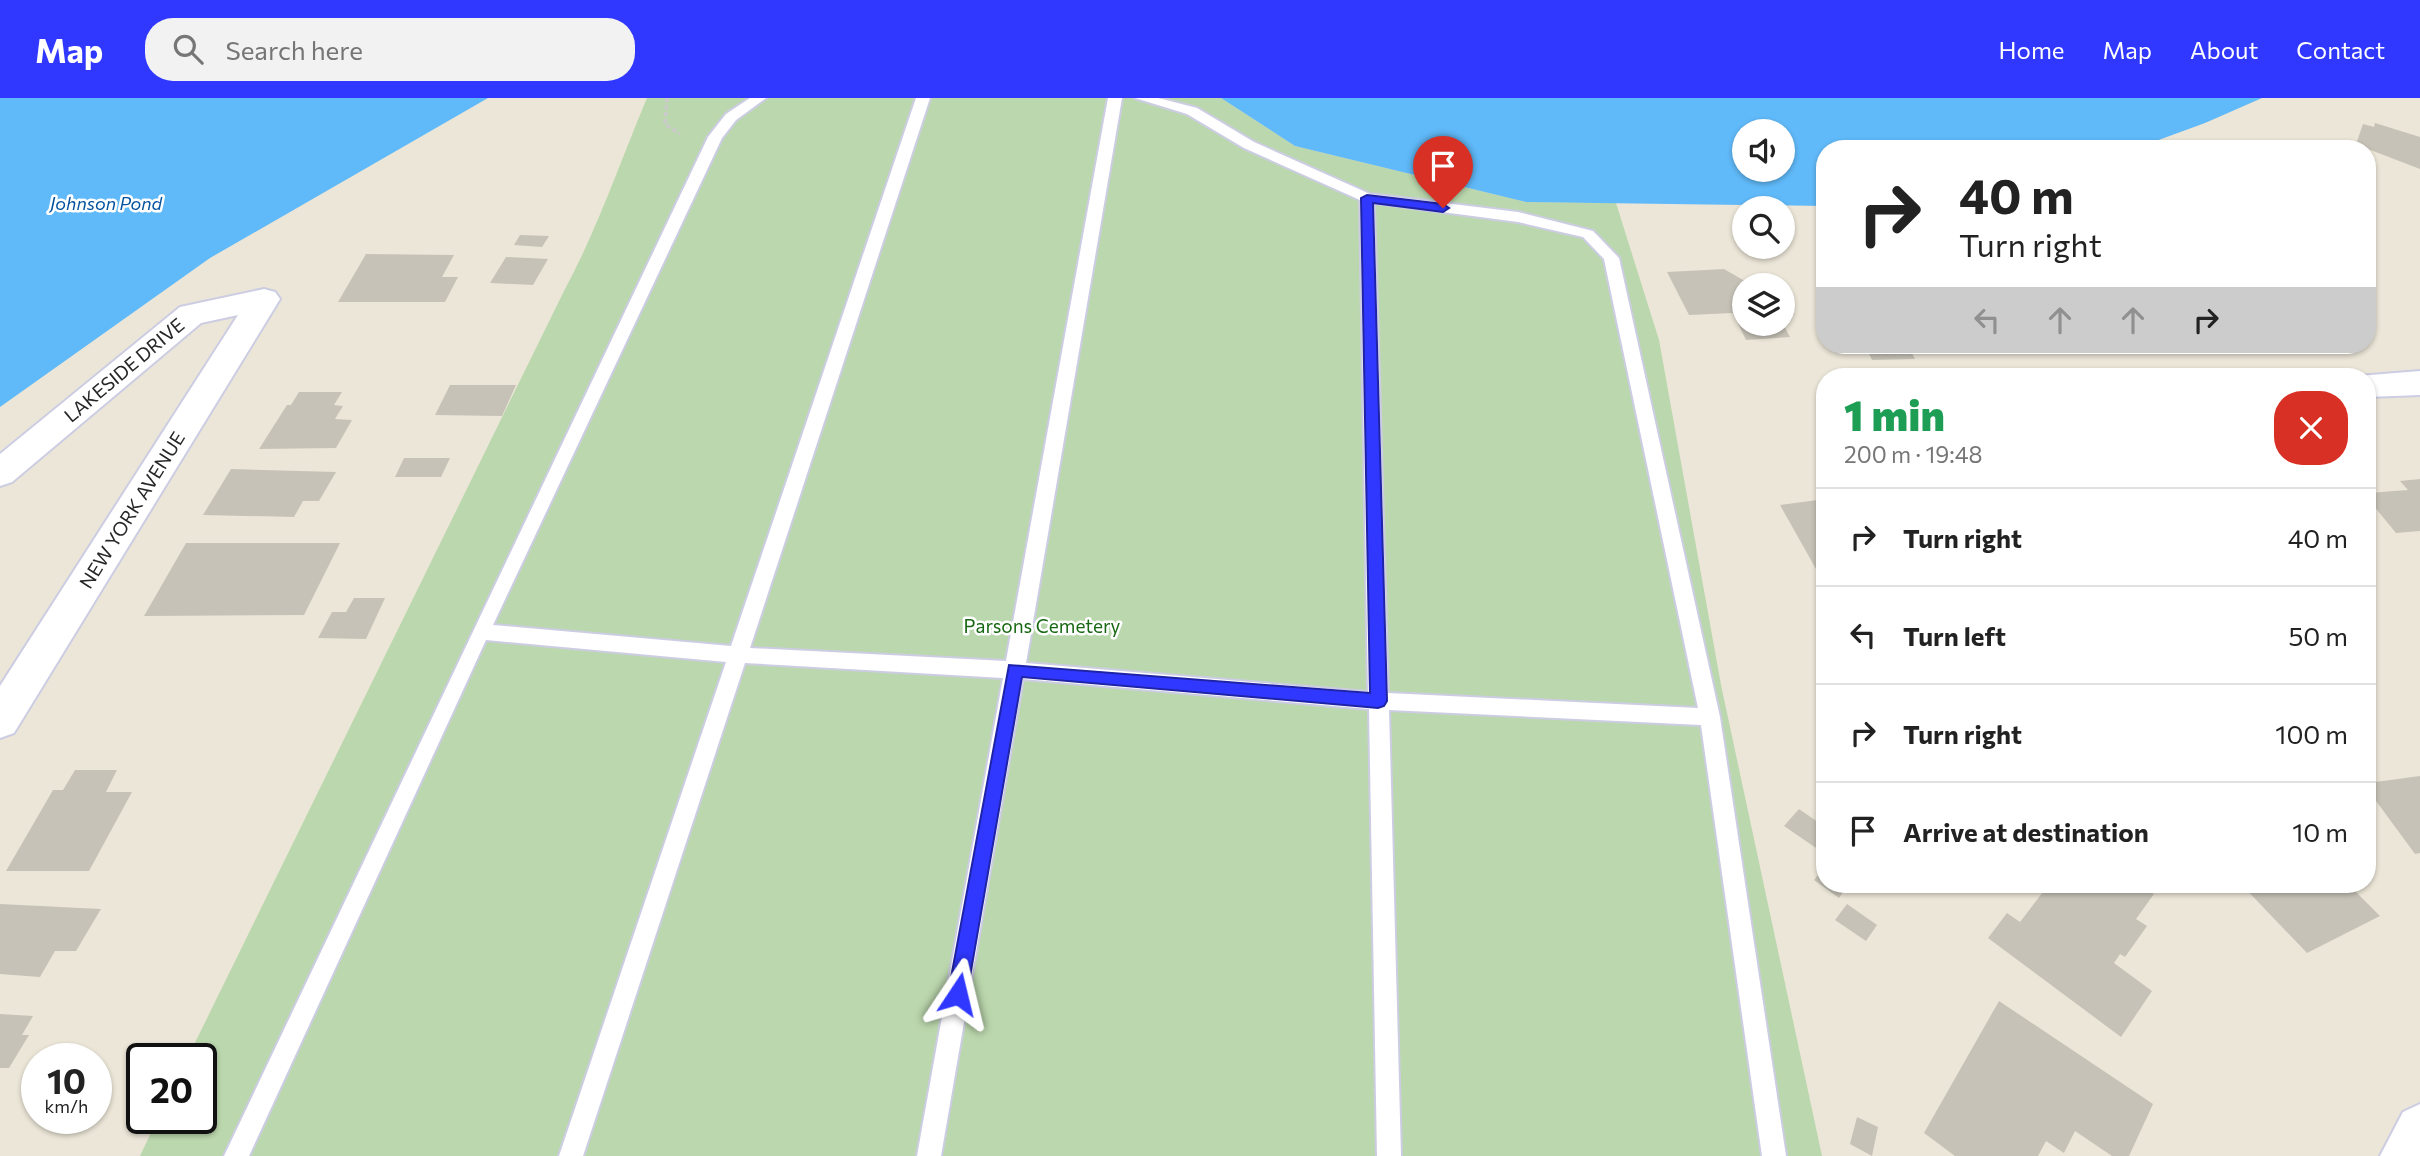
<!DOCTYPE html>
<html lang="en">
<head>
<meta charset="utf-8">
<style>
  body { margin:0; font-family:Commissioner,sans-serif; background:#f2f2f2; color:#222; height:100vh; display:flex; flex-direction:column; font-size:26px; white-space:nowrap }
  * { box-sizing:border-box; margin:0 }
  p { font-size:23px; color:#767676 }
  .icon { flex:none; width:38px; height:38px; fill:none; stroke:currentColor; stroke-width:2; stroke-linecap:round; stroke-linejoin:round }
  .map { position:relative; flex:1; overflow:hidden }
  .details { position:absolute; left:1816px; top:270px; width:560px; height:525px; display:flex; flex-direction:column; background:#fff; border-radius:28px; box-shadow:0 2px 5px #0004 }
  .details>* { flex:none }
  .hud { position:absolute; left:1816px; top:42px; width:560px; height:214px; border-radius:28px; box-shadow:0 2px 5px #0004; background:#fff; color:#222; overflow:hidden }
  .fabs { position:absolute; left:1732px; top:21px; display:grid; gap:14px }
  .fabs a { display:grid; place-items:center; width:63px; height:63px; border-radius:50%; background:#fff; box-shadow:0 2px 5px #0004; font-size:35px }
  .speed { position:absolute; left:21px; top:945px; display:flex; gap:14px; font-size:35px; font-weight:700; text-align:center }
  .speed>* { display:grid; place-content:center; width:91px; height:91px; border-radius:50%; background:#fff; box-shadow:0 2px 5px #0004; line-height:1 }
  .speed small { font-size:18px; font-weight:400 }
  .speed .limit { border:4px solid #111; border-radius:10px; background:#fff; color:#111 }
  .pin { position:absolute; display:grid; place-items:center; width:60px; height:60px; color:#fff; margin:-72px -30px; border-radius:50% 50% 50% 0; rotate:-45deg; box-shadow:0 0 7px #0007 }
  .pin .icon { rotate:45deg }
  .me { position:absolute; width:77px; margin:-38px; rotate:10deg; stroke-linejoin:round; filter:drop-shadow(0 0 5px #0008) }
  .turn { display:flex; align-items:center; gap:24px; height:147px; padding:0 28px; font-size:32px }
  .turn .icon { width:91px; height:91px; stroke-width:2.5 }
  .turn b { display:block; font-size:49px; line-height:60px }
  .lanes { display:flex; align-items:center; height:66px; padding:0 28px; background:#0003; justify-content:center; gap:35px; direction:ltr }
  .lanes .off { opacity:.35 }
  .round { display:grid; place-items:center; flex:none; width:74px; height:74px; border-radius:28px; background:#f2f2f2 }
  .headline { display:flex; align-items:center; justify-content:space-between; height:119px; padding:0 28px }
  h1 { font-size:42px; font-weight:800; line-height:52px; color:#1e9e55 }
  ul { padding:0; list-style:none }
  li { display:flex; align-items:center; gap:21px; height:98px; padding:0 28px; border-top:2px solid #e0e0e0 }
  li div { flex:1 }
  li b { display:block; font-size:26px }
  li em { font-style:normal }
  header { display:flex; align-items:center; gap:42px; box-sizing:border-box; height:98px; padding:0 35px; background:#3038ff; color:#fff }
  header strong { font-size:33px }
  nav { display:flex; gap:38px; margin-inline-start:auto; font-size:24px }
  .search { width:490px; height:63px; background:#f2f2f2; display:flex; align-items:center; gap:18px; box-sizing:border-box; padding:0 24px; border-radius:28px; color:#767676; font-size:26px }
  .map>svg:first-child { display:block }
</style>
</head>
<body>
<header>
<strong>Map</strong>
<div class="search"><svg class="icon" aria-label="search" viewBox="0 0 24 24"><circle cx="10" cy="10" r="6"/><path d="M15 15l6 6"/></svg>Search here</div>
<nav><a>Home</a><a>Map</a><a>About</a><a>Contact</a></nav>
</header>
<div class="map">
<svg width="2420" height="1058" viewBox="0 0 2420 1058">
  <rect width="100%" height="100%" fill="#ebe6d7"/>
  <path fill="#bbd7ad" d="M647 0H1221L1295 48 1526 104 1616 105 1659 242 1721 587 1822 1058H140L158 1020H201V961H187L565 191C598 130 620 64 647 0Z"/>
  <path fill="#60b9f8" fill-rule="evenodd" d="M0 0H488L210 160 0 309Z
    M1221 0H2262L2205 25 2134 51H1825V108L1526 104 1295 48ZM1745 33H1783V72H1745Z"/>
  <path fill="#c6c2b7" d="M2375 25 2420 39V71L2368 51 2355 49 2363 26 2374 29Z
    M2283 43 2302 51H2263L2268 45 2278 49Z
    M520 137 549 138 542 149 514 147Z
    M366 156 454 157 442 179H458L445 204H338Z
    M506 159 548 161 533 187 490 185Z
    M1724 171 1743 182 1762 181 1765 187H1745V226H1783L1790 239 1746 242 1733 215 1689 217 1667 174Z
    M1865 247H1908L1915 261 1872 262Z
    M450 287H516L502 318 435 317Z
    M299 294H342L334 307 343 308 335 321 352 322 336 350 259 351 287 307H291Z
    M404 360H450L441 379H395Z
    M231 371 336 374 319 403H303L294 419 203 417Z
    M2420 381V433L2396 435 2368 401V395L2408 392 2400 383Z
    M1825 401V487L1780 407Z
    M186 445H340L304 517 144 518Z
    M354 500H385L366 541 318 540 332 514H346Z
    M75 672H117L106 694H132L89 773H6L53 692H63Z
    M2420 678V755L2415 756 2368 692V685Z
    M1799 711 1825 729V742L1819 752 1784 728Z
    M1825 768V786H1849L1839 800 1814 782Z
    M2049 786H2138L2154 796 2136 821 2147 828 2125 859 2120 856 2114 865 2152 893 2121 939 1988 840 2007 815 2020 824Z
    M2241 786H2348L2380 818 2307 855Z
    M0 806 101 811 76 853H55L40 879 0 876Z
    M1847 806 1877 827 1866 843 1835 822Z
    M1999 903 2153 1006 2129 1058H2112L2075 1033 2064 1055 2046 1043 2038 1058H1955L1924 1035Z
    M0 916 33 918 22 937H29L9 970H0Z
    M1857 1019 1878 1029 1872 1058 1850 1046Z"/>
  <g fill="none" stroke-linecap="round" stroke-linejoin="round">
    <defs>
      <path id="service" d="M750 0H766L736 22 722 40 493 527 731 548 916 0H930L750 550 1006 563 1108 0H1122L1026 565 1368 594 1360 102 1244 50 1187 16 1135 0H1158L1197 10 1254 44 1370 96 1518 114 1593 133 1619 160 1720 619 1786 1058H1762L1701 627 1389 612 1401 1058H1377L1369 611 1023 581 941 1058H917L1003 580 745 565 583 1058H559L726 564 486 542 249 1058H224L708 39 726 16ZM1374 105 1518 124 1583 139 1604 161 1698 610 1388 595Z"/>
      <path id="minor" d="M264 191 275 194 280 201 14 635 0 640V588L238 217 201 225 12 384 0 388V356L180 209Z
        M2420 273V297L2368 299V278H2358Z
        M2420 1006V1058H2380L2403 1014Z"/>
    </defs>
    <use href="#service" stroke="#cccde2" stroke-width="4"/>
    <use href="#minor" stroke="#cccde2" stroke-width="4"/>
    <path stroke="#cbcbcb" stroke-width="3.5" stroke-dasharray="4.5 2.5" stroke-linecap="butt" d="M667 0 665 26 680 36"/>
    <use href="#service" fill="#fff" fill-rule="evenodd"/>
    <use href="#minor" fill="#fff" fill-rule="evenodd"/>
  </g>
  <path fill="#3038ff" stroke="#1f24a6" stroke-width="2" d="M1367 97 1443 106 1449 110 1443 114 1373 105 1387 603 1384 608 1378 610 1022 579 967 896 964 903 958 905 951 903 948 896 1009 567 1370 595 1361 100Z"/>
  <g text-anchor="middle" stroke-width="5" stroke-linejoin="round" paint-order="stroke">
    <g font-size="18" font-style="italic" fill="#03529f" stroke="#fff">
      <text x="106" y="112">Johnson Pond</text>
    </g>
    <g font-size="19" fill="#272727" stroke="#fff">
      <text transform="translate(124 272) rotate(-40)" y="7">LAKESIDE DRIVE</text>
      <text transform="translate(132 412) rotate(-58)" y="7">NEW YORK AVENUE</text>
    </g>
    <g font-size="19" fill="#186813" stroke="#fff">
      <text x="1042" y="535">Parsons Cemetery</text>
    </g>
  </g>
</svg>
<div class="fabs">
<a><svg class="icon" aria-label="sound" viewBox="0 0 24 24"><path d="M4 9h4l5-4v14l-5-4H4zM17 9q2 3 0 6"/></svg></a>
<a><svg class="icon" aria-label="search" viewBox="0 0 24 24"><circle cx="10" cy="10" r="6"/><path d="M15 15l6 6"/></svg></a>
<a><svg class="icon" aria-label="layers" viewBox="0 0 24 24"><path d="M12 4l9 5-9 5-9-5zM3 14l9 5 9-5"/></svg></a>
</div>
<div class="speed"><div>10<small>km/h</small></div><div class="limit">20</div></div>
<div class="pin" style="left:1443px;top:110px;background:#d93025"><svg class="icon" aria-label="arrive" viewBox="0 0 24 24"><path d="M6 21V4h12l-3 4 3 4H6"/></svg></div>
<svg class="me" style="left:958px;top:896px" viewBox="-20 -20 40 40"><path d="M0-17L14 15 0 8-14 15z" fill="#3038ff" stroke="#fff" stroke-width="4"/></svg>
<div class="hud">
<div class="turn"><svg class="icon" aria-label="right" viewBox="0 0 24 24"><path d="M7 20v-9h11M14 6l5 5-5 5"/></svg><div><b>40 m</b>Turn right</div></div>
<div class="lanes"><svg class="icon off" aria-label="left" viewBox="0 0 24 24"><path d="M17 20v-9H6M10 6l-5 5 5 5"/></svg><svg class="icon off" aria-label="ahead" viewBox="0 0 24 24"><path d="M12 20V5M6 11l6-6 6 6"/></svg><svg class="icon off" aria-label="ahead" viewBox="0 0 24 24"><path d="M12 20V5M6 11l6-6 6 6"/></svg><svg class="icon" aria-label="right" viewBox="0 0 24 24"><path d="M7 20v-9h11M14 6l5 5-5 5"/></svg></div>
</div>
<section class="details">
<div class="headline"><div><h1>1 min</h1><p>200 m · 19:48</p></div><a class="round" style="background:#d93025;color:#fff"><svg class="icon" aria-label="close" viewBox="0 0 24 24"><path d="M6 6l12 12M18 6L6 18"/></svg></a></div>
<ul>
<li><svg class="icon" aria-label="right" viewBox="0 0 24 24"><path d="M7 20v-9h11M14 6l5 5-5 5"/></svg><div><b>Turn right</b></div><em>40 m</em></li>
<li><svg class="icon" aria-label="left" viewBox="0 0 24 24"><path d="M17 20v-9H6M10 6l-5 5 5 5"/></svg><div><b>Turn left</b></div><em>50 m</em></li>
<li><svg class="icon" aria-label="right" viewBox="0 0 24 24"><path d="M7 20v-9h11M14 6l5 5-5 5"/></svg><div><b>Turn right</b></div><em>100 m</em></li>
<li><svg class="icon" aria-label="arrive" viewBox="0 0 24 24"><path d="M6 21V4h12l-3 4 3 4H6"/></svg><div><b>Arrive at destination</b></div><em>10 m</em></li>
</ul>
</section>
</div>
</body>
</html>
